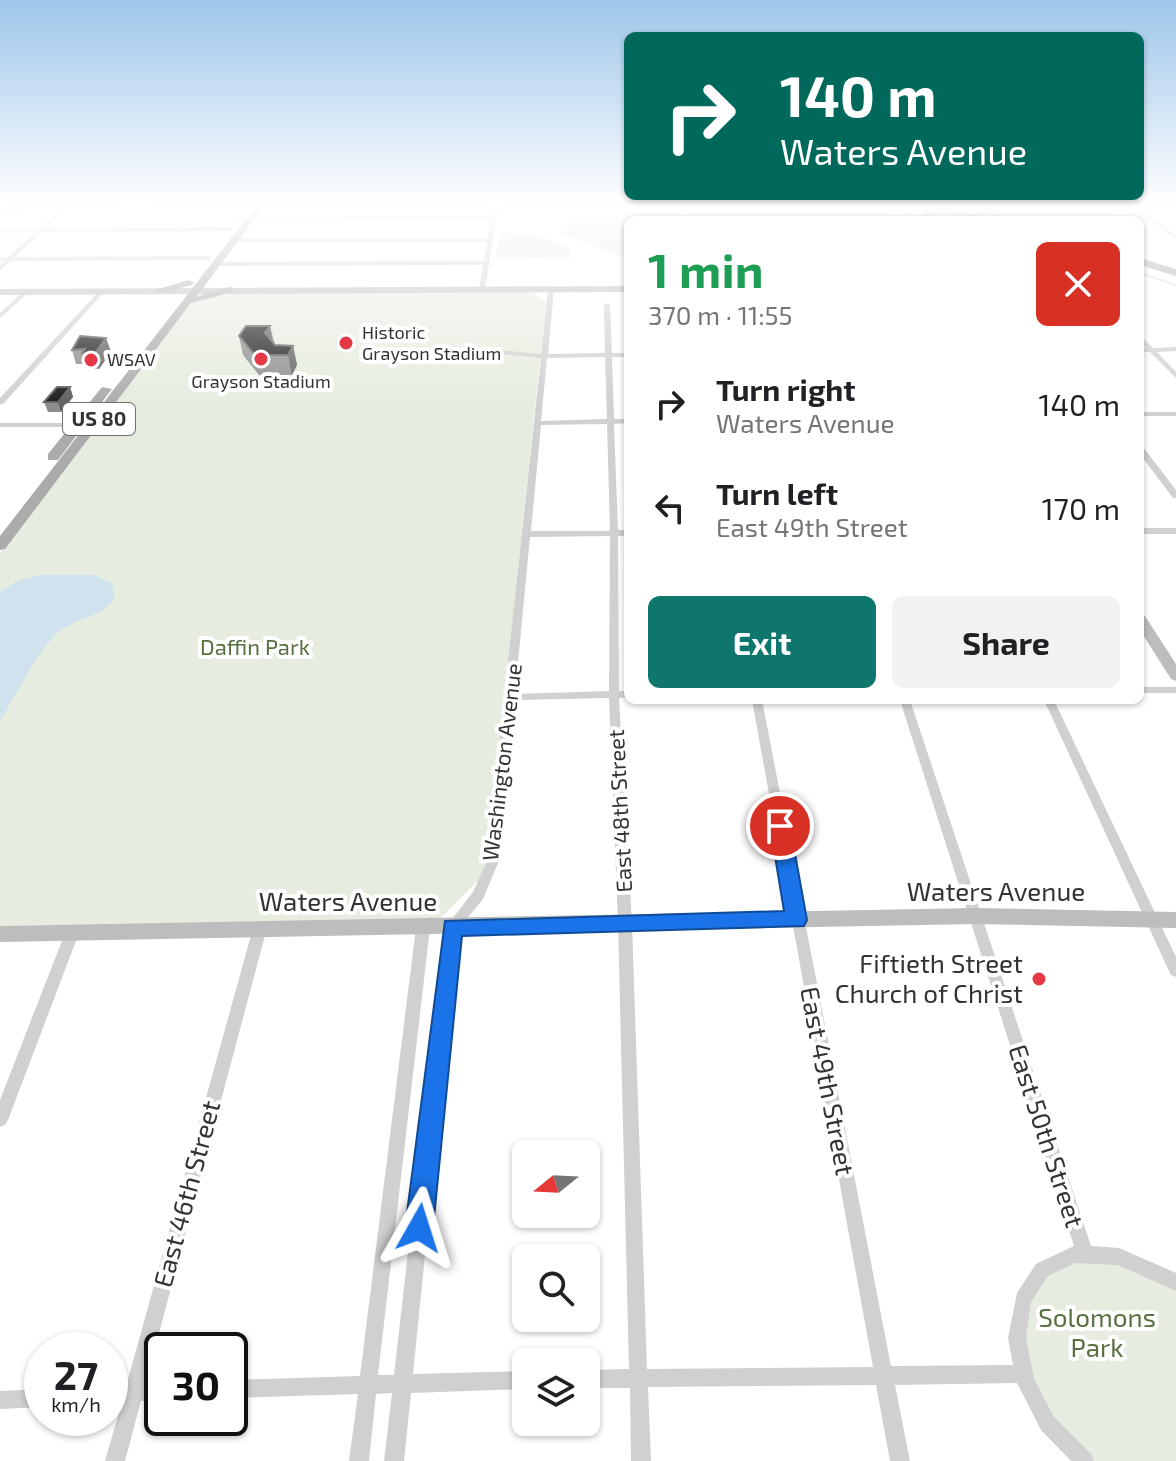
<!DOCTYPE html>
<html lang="en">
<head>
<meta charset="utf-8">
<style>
  body { margin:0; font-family:"Exo 2",sans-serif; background:#f2f2f2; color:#202124; height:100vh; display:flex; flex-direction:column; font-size:30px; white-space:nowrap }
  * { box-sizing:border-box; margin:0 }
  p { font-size:26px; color:#757577 }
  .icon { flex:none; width:44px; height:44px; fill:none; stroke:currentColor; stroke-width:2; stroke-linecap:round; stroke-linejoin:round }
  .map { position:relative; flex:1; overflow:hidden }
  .details { position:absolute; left:624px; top:216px; width:520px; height:488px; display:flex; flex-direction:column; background:#fff; border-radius:12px; box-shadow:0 2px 6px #0004 }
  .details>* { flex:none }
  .banner { position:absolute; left:624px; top:32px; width:520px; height:168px; border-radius:12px; box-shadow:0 2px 6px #0004; background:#00695c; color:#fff; overflow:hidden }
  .needle { width:52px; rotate:252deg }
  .tools { position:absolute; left:512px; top:1140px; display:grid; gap:16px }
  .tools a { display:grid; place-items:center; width:88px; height:88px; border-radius:12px; background:#fff; box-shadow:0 2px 6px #0004; font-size:40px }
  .speed { position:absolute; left:24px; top:1332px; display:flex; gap:16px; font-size:40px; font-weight:700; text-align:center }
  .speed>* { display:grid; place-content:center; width:104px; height:104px; border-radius:50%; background:#fff; box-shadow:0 2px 6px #0004; line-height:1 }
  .speed small { font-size:20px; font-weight:400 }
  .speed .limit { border:4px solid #111; border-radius:12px; background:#fff; color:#111 }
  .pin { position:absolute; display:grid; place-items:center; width:68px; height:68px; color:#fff; margin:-34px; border:4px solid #fff; border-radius:50%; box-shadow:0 2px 8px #0007 }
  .me { position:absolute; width:88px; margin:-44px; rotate:6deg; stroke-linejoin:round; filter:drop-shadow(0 0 6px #0008) }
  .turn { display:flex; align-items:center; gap:28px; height:168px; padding:0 24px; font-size:36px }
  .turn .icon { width:104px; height:104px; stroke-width:2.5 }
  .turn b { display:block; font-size:56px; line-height:68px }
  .round { display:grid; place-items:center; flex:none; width:84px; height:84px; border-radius:12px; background:#f2f2f2 }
  .headline { display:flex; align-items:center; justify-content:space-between; height:136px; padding:0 24px }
  h1 { font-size:48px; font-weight:700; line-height:60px; color:#1e9e55 }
  .action { display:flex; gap:16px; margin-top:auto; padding:16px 24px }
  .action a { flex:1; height:92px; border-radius:12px; background:#0f766e; color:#fff; font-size:32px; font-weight:700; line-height:92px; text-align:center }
  .action a+a { background:#f2f2f2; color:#202124 }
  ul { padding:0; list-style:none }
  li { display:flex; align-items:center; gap:24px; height:104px; padding:0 24px }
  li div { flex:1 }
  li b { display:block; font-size:30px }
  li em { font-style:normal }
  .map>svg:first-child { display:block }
</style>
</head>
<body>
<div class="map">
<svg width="1176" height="1461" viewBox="0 0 1176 1461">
  <rect width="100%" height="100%" fill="#fff"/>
  <path fill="#e6ecdf" d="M668 205H679L681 216 506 217 655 213Z
    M688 205H842L911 220 700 217 691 216Z
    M943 205H1103L1122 220H1027Z
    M628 221V267L624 265 627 261 621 256 559 233 564 222Z
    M501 233 537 235 570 249 571 257 499 259 495 257Z
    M532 292 546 303 486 873 438 920 0 926V553L193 301 211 293Z
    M1084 1252 1176 1282V1461H1084L1040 1410 1016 1333 1043 1268Z"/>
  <path fill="#cfe2ee" d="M38 575H94L112 583 114 599C101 618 77 617 60 631 38 648 16 696 0 721V592L17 581Z"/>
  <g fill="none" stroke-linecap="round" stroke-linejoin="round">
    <path stroke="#cfe2ee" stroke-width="2" d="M864 205 939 220
      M1140 273 1176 285"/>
    <path fill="#d0d0d0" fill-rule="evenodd" d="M67 205H156L153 207 67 209 45 229 231 227 234 229 231 231 42 232 15 257 209 256 212 258 209 260 11 261 0 270V265L5 261H0V257H8L35 232 0 233V229H39L61 209 0 211V207Z
      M1128 205H1134L1176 235V240Z
      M493 216 496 218 485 290 482 292 479 290 483 265 216 266 213 264 216 262 484 261 487 242H234L231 240 234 238H487L490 220H237L239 217Z
      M551 288 554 290 548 354 605 353 604 305 607 303 610 305 612 353H628V357H612L614 419H628V423L614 424 618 530H628V536H618L619 691H628V697L619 698 632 923 647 1369 873 1367 752 700H762L891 1366 1013 1365 1008 1338 1017 1293 1036 1264 1074 1246 900 700H910L1091 1246 1119 1248 1176 1273V1291L1118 1265 1075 1263 1048 1276 1031 1302 1026 1338 1034 1379 1054 1417 1091 1454 1094 1461H1071L1041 1430 1017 1383 895 1385 910 1461H890L876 1385 648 1387 651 1461H631L630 1388H586V1370L629 1369 618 923 609 698 514 700 498 863 483 899 458 929 413 1374 526 1371V1389L411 1393 404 1461H384L392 1393 376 1394 369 1461H349L358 1394 230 1398V1380L360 1376 416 928 418 924 423 923 428 924 430 928 378 1375H394L445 928 473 892 486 863 541 358 499 354 496 352 499 350 541 354 548 290ZM605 357 607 419 541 421 547 358ZM607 424 610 531H531L541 425ZM610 536 609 691 515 694 530 537Z
      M101 289 106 290 3 404H0V398Z
      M25 290 30 291 0 318V313Z
      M1140 335 1153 348 1176 347V351L1157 352 1176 372V378L1150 352H1140V348H1146L1140 341Z
      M1140 412H1176V416H1140Z
      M0 423H83L87 425 83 427H0Z
      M1140 447H1143L1176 490V498H1173L1140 454Z
      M1140 528H1176V534H1140Z
      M1140 687H1176V693H1140Z
      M1044 700H1054L1176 957V977L1171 975 1169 971Z
      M260 923 265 924 267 928 146 1382H162V1400L141 1401 125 1461H105L122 1402H110V1384L127 1383 253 928 255 924Z
      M72 928 77 929 79 933 8 1120 5 1125 0 1127V1100L65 933 67 929Z
      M42 1389V1407L0 1409V1391Z"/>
    <path fill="#d0d0d0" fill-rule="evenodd" d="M493 205H499L496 218 493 220 490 218Z"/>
    <path fill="#bdbdbd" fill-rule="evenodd" d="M628 286V292L0 295V289Z
      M1140 615 1145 616 1176 664V681L1171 679 1140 630Z
      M975 908 1176 912V928L975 924 0 942V926Z"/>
    <path fill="#ababab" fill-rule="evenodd" d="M257 205H265L197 296 230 287 233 288V292L191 303 5 549 0 550V536Z
      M189 280 194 283 192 285 160 293 155 290Z
      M102 387 112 389 58 460H48V454Z"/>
    <path fill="#9a9a9a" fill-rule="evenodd" d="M914 205H932L1000 220H979Z
      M1140 258 1176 269V276L1140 265Z"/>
    <path stroke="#bdbdbd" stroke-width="8" d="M925 220 933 205"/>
  </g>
  <path fill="#8c8c8c" d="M270 326 275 345 293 346 297 365 292 375H259L243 355 239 336Z
    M106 338 111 352 99 369 86 368 85 364H76L72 350Z
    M70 387 73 397 61 412H48L44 402Z"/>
  <path fill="#5f5f5f" d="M270 326 273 345 265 333Z
    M106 338 111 352 99 369 94 354Z
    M293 346 297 365 292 375 288 355Z
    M70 387 73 397 61 412 58 402Z"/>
  <path fill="#1a1a1a" stroke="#5f5f5f" stroke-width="2" d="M246 326H270L265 333 275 345 293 346 288 355H255L239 336Z
    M80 336 106 338 94 354 82 353 85 349 72 350Z
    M57 387H70L58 402H44Z"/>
  <linearGradient id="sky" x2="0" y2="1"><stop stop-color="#9ec6ea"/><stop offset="0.5" stop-color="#fff"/><stop offset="1" stop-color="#fff" stop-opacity="0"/></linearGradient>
  <rect width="1176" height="409" fill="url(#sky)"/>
  <path fill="#1a73e8" stroke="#114b97" stroke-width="2" d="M780 818 790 826 807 920 804 926 462 936 433 1228 429 1237 419 1241 409 1237 405 1228 445 921 784 911 770 826Z"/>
  <g fill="#e63946" stroke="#fff" stroke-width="3">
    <circle cx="346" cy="343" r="8"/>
    <circle cx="261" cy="359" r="8"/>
    <circle cx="91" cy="360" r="8"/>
    <circle cx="1039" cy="979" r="8"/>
  </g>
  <g text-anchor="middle" stroke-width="8" stroke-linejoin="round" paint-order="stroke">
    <g font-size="18" fill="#333" stroke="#fff" text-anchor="start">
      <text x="362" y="339">Historic<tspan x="362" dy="21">Grayson Stadium</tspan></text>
      <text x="107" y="366">WSAV</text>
      <text x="261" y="388" text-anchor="middle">Grayson Stadium</text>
    </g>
    <rect fill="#fff" stroke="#707070" stroke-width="2" x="63" y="403" width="72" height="32" rx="6"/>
    <g font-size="20" font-weight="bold" fill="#333">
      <text x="99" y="426">US 80</text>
    </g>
    <g font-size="22" fill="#56703f" stroke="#fff">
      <text x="255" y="655">Daffin Park</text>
    </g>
    <g font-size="22" fill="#333" stroke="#fff">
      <text transform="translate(502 762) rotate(-83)" y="8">Washington Avenue</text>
      <text transform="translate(620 811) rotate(-93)" y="8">East 48th Street</text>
    </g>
    <g font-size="26" fill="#333" stroke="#fff">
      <text x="996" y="901">Waters Avenue</text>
      <text x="348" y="911">Waters Avenue</text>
      <text transform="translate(827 1081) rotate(79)" y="9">East 49th Street</text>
      <text transform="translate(1046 1136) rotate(72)" y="9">East 50th Street</text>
      <text transform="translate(187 1194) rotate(-75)" y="9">East 46th Street</text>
    </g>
    <g font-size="26" fill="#333" stroke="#fff" text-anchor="end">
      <text x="1023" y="973">Fiftieth Street<tspan x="1023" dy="30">Church of Christ</tspan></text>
    </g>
    <g font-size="26" fill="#56703f" stroke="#fff">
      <text x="1097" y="1327">Solomons<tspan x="1097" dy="30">Park</tspan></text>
    </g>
  </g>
</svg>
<div class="tools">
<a><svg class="needle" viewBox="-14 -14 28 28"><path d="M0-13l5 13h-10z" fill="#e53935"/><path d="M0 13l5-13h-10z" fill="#757577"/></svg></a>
<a><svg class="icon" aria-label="search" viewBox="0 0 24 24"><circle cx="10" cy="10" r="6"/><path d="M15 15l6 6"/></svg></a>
<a><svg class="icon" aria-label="layers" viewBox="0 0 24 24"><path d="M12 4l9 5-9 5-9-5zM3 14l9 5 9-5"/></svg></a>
</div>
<div class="speed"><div>27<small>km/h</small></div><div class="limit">30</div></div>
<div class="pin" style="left:780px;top:826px;background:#d93025"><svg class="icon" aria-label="arrive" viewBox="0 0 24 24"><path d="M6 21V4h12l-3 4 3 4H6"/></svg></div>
<svg class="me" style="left:419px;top:1228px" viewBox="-20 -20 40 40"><path d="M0-17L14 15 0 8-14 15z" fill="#1a73e8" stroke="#fff" stroke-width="4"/></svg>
<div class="banner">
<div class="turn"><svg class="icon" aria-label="right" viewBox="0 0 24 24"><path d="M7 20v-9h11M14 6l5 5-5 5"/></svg><div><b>140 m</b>Waters Avenue</div></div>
</div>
<section class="details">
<div class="headline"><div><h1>1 min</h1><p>370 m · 11:55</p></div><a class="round" style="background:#d93025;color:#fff"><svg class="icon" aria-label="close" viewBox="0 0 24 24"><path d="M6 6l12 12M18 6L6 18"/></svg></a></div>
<ul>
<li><svg class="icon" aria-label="right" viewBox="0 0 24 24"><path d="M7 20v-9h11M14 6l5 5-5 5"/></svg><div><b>Turn right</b><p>Waters Avenue</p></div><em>140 m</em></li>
<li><svg class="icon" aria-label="left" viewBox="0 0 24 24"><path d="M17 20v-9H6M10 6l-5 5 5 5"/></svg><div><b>Turn left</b><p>East 49th Street</p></div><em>170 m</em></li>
</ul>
<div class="action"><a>Exit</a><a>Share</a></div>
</section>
</div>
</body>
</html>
